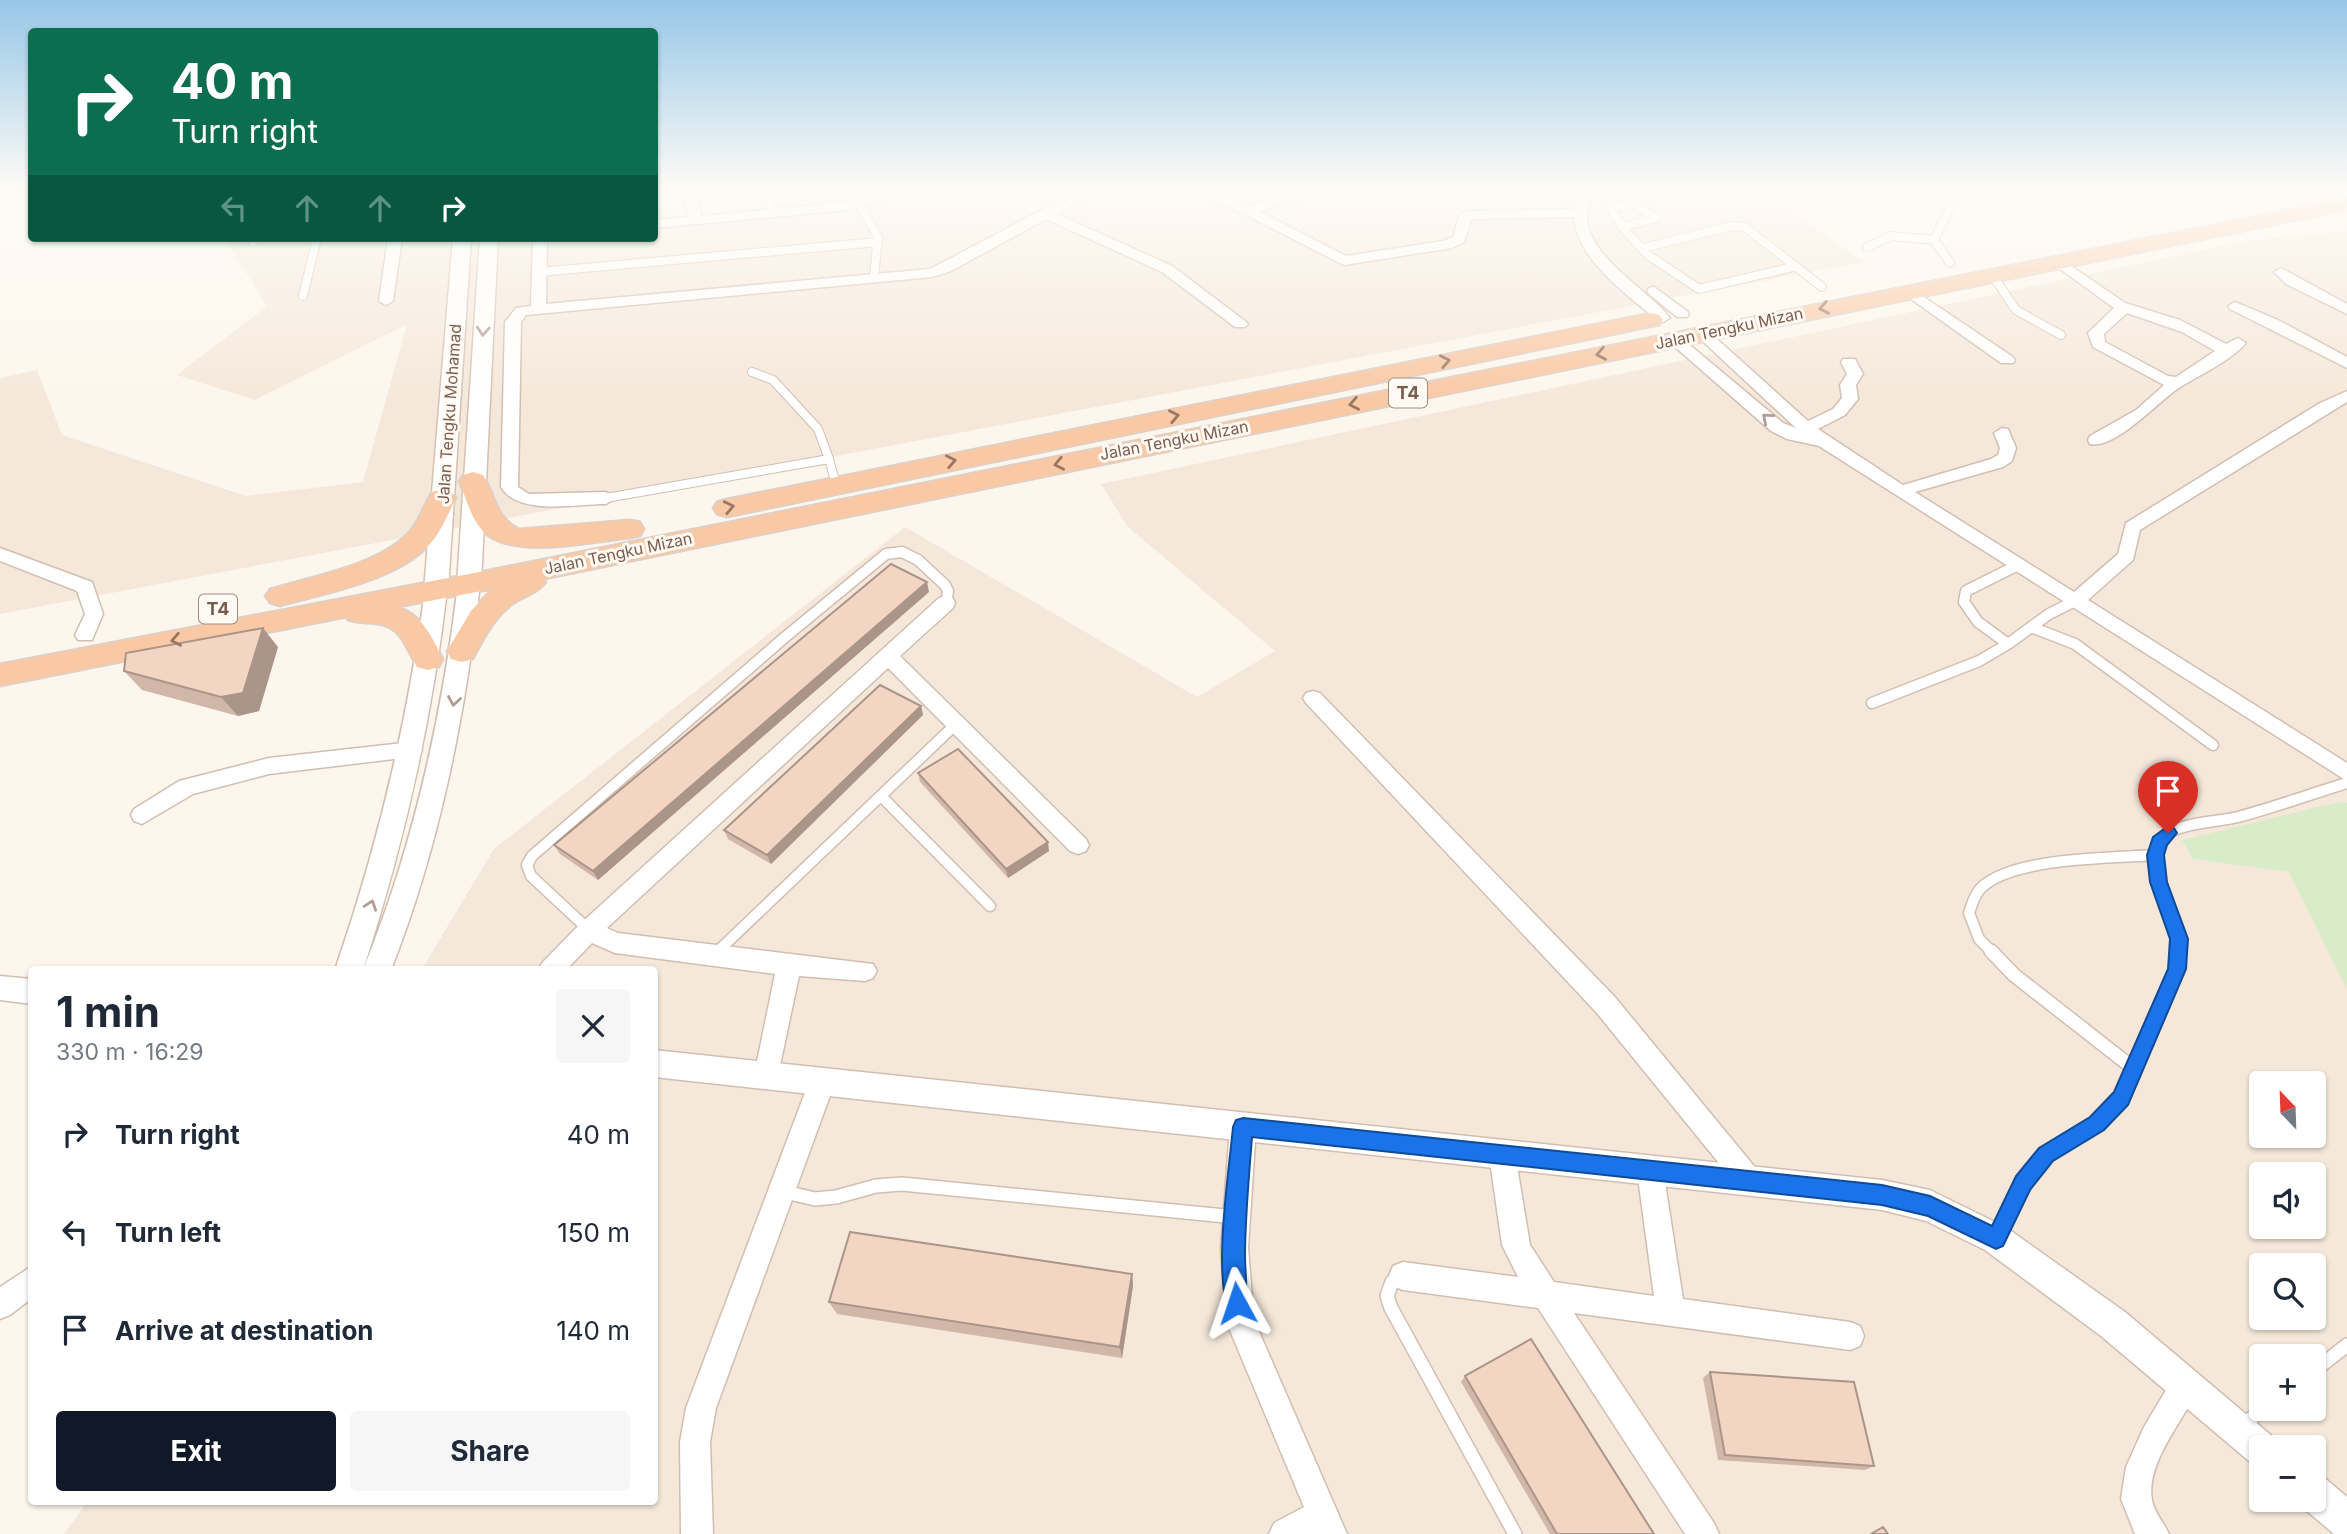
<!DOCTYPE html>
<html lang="en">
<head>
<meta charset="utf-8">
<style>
  body { margin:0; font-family:Inter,sans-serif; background:#f6f6f7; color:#1f2937; height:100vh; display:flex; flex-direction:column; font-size:26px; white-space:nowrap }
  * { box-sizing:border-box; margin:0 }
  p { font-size:23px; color:#747a83 }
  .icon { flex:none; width:38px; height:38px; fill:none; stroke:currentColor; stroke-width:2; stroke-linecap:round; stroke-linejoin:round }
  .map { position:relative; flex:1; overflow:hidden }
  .side { position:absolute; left:28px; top:966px; width:630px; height:539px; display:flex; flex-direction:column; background:#fff; border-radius:7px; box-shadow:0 2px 5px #0004 }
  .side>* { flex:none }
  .banner { position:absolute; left:28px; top:28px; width:630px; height:214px; border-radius:7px; box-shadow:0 2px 5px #0004; background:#0b6e4f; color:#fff; overflow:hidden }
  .needle { width:46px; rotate:337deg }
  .fabs { position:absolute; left:2249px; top:1071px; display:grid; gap:14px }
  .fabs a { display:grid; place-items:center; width:77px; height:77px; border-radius:7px; background:#fff; box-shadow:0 2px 5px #0004; font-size:35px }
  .pin { position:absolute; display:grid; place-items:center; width:60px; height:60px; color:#fff; margin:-72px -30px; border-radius:50% 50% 50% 0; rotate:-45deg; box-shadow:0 0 7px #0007 }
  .pin .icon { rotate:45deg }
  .me { position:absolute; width:77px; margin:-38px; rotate:355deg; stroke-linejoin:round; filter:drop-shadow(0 0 5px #0008) }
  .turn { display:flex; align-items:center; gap:24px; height:147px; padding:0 28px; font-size:32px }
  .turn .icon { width:91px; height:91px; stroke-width:2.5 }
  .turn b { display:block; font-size:49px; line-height:60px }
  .lanes { display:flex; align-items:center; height:66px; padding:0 28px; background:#0003; justify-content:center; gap:35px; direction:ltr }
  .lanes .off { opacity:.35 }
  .round { display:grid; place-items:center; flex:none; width:74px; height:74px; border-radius:7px; background:#f6f6f7 }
  .overview { display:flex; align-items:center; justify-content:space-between; height:119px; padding:0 28px }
  h1 { font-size:42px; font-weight:700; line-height:52px }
  .primary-button { display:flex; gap:14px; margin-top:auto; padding:14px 28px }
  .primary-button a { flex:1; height:80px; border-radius:7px; background:#111827; color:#fff; font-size:28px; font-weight:700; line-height:80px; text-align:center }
  .primary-button a+a { background:#f6f6f7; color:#1f2937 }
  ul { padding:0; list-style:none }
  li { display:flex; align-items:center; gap:21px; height:98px; padding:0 28px }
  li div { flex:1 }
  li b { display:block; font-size:26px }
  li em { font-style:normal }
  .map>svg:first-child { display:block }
</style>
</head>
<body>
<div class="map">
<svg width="2347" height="1534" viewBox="0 0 2347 1534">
  <rect width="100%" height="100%" fill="#fdf6ec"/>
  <path fill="#f5e8da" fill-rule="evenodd" d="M655 187H1759L1863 262 0 614V378L37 370 62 435 246 496 363 482 407 324 255 400 177 375 267 306 224 238H654Z
    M2347 231V1534H64L87 1502H654V970L422 969 494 849 905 527 1197 697 1275 651 1128 527 1101 484 2245 241ZM2261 1083H2314V1136H2261ZM2261 1174H2314V1227H2261ZM2261 1265H2314V1318H2261ZM2261 1356H2314V1409H2261ZM2261 1447H2314V1500H2261Z"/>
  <path fill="#d8ecc9" d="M2338 802 2347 803V989L2289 872 2193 859 2182 840Z"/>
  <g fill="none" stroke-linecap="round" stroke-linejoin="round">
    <defs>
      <path id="service-far2" d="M767 187 772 213
        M859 204 878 237 874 277
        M1634 204 1656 218 1622 227 1611 208Z
        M1622 227 1648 255 1699 289 1793 267
        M253 242 254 238
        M1867 247 1891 236 1934 240
        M1643 248 1731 226 1745 227 1822 287
        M1950 263 1934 240 1960 187
        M539 272 878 242
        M1993 276 2016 310 2061 335
        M303 296 317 238
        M752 372 773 380 818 429 829 459
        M606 498 829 459 836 484"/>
      <path id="service-far1" d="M2018 565 1966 591 1964 602 1978 622 2008 644 2049 614 2075 601
        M2031 627 2075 644 2213 745
        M1872 703 1979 661 2008 644
        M881 796 990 906
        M589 930 531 876 527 865 532 856 784 638 886 554 902 552 918 560 945 585 948 591 946 603
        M716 953 956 724
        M1993 953 1979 939 1969 913C1972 905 1974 895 1981 888 2013 857 2112 858 2156 855
        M2178 953C2180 919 2153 890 2156 854 2157 845 2161 837 2170 832 2190 822 2217 822 2238 817 2275 807 2311 794 2347 783"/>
      <path id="service" d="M1991 951 2014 975 2133 1068
        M715 954 718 951
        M781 1191 815 1199 836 1197 876 1186 902 1184 1235 1217
        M1997 1236 2023 1183 2046 1155 2097 1123 2121 1099 2177 969 2178 951
        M1403 1276 1392 1282 1387 1296 1391 1308 1515 1534
        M2314 1371 2347 1345
        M2240 1427 2264 1409"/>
      <path id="minor" d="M683 187H697L701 216 848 202 906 187H929L848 210 654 228V220L688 217Z
        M1086 187H1103L1057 214 1172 266 1245 321 1248 324 1245 327H1235L1162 272 1046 219 951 271 932 277 526 315 521 322 518 487 529 494 606 492 615 498 606 504C576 504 518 516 501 487L505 322 516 308 531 306 533 238H547L546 304 930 269Z
        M1181 187H1200L1248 206 1313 187H1335L1259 211 1346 256 1443 241 1453 237 1460 214 1470 211 1574 209 1582 187H1596C1592 195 1587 204 1587 213 1585 257 1647 288 1670 318L1663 322 1658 321C1628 295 1577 260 1574 217L1472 219 1464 242 1452 248 1344 265 1242 213Z
        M388 238H402L393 301 386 305 379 301Z
        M2061 259 2125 303 2180 320 2226 344 2238 338 2246 343C2230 361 2202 374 2182 386 2161 398 2116 450 2090 444L2088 440 2090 436 2136 410 2164 385 2093 347 2088 333 2114 308 2056 266V260ZM2127 313 2182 332 2215 351 2176 377 2168 376 2105 342 2104 334Z
        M2281 268 2347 304V314L2286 284 2274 272Z
        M1654 287 1687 311 1689 314 1687 317H1677L1649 294 1647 291 1649 288Z
        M1909 287 2013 357 2015 360 2013 363H2001L1904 294 1902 291 1904 288Z
        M2235 302 2278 320 2347 357V368L2230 309 2228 306Z
        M1702 328 1707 330 1808 421 1833 409 1842 398 1840 385 1847 374 1841 362 1843 359H1855L1863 374 1856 385 1858 399 1845 415 1818 429 1903 485 1991 459 1998 455 2000 448 1994 433 2002 428 2008 429 2016 448 2012 461 2003 467 1915 492 2074 592 2118 554 2126 523 2320 403 2347 391V402L2140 530 2133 560 2088 600 2347 763V781L1819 446 1787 439 1771 431 1666 339 1669 336H1679L1783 423 1796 428 1697 336 1694 333 1697 330Z
        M0 548 92 582 103 614 92 640H78L75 635 85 614 77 591 0 561Z
        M946 596 953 598 955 603 953 608 900 656 1086 839 1089 845 1086 851 1078 854 1070 851 888 668 607 928 618 933 873 964 877 971 873 978 865 981 799 976 776 1084 767 1088 758 1084 754 1076 775 974 615 953 592 943 566 970H538L542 963 581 923 939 598Z
        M1313 691 1320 693 1614 996 1758 1171 1762 1180 1758 1189 1749 1193 1740 1189 1596 1012 1306 703 1303 698 1306 693Z
        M412 742 419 744 422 750 419 756 269 774 193 794 142 824 134 821 131 815 134 809 179 781 269 758Z
        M822 1070 831 1074 835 1082 716 1408 710 1442 713 1534H681L680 1442 686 1408 809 1082 813 1074Z
        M1243 1115 1252 1118 1256 1127 1248 1248 1254 1320 1347 1534H1269L1274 1523 1304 1507 1226 1321 1221 1248 1230 1127 1234 1118Z
        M1502 1141 1511 1145 1515 1154 1530 1245 1554 1282 1654 1296 1637 1170 1641 1161 1650 1157 1659 1161 1663 1170 1683 1299 1850 1322 1860 1326 1864 1336 1860 1346 1850 1350 1574 1313 1714 1523 1719 1534H1685L1538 1308 1403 1290 1393 1286 1389 1276 1393 1266 1403 1262 1518 1277 1502 1245 1489 1154 1493 1145Z
        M32 1266V1298L10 1315 0 1319V1287Z
        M2185 1370 2195 1375 2200 1385C2186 1418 2145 1462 2152 1500 2154 1512 2164 1523 2169 1534H2135L2121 1499 2126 1467 2144 1427 2175 1375Z"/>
      <path id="tertiary" d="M469 577 477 579 480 584C465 717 440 845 391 970H363C414 845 442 717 458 584L461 579Z
        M436 583 444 585 447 590C432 720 404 845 363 970H335C378 845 408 720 425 590L428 585Z
        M0 976 32 979V1004L0 1000Z
        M654 1050 1882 1180 1930 1190 2007 1228 2125 1312 2273 1437 2278 1447H2261V1467L2249 1461 2101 1336 1985 1250 1926 1221 1882 1210 654 1077Z
        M2314 1475 2327 1480 2347 1497V1534H2334L2301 1506 2299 1500H2314Z"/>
      <path id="secondary" d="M453 238H471L448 590 445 596 436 599 427 596 424 590Z
        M480 238H498L481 584 478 590 469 592 460 590 457 584Z"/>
      <path id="trunk" d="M2347 198V210L544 579 546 582C538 594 520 597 509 607 492 621 483 640 473 659L462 662 451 659 447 651 471 611 492 589 398 607C423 615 432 638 443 659L439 667 428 670 417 667C408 652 401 628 382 625 371 622 360 624 348 620L346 617 0 686V664L469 574Z
        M1651 313 1659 315 1663 320 1659 325 727 517 717 514 713 508 717 502 727 499Z
        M473 472 483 475C496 495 495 517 519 529L630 520 640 522 644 529 640 536 630 538C593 542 508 561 482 530 470 516 466 498 459 481L463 475Z
        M442 489 452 492 456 498C448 514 441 532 429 545 398 580 324 594 280 606L270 603 265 596 270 589C312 576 381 565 411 530 420 519 424 504 432 492Z"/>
    </defs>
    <use href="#service-far2" stroke="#d1beb0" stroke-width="10"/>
    <use href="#service-far1" stroke="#d1beb0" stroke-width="13"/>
    <use href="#service" stroke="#d1beb0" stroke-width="16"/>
    <use href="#minor" stroke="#d1beb0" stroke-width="3"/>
    <use href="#tertiary" stroke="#d1beb0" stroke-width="3"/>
    <use href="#secondary" stroke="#d6c0b0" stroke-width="3"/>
    <use href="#trunk" stroke="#dad1cd" stroke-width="3"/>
    <use href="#service-far2" stroke="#fff" stroke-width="8"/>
    <use href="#service-far1" stroke="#fff" stroke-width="10"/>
    <use href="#service" stroke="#fff" stroke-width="13"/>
    <use href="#minor" fill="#fff" fill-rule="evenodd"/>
    <use href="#tertiary" fill="#fff" fill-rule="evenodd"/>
    <use href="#secondary" fill="#fff" fill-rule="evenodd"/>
    <use href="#trunk" fill="#f9c8a4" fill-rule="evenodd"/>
  </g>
  <path fill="#d1b7a8" d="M929 592 598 880 560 854 554 845Z
    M278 647 259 711 238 716 142 690 124 671Z
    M921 706 923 715 771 864 728 839 724 830Z
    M918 773 1049 851 1008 878 920 782Z
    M1132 1274 1133 1286 1122 1358 837 1314 829 1302Z
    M1710 1372 1874 1466 1865 1470 1718 1460 1703 1378Z
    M1465 1376 1654 1534H1550L1461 1382Z"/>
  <path fill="#aa9588" d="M927 582 929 592 598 880 593 871Z
    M263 628 278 647 259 711 238 716 221 697Z
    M921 706 923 715 771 864 767 855Z
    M1048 842 1049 851 1008 878 1006 869Z
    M1132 1274 1133 1286 1122 1358 1120 1347Z"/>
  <path fill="#f3d5c3" stroke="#aa9588" stroke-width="2" d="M891 564 927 582 593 871 554 845Z
    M263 628 243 693 221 697 124 671 126 653Z
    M880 685 921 706 767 855 724 830Z
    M958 749 1048 842 1006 869 918 773Z
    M850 1232 1132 1274 1120 1347 829 1302Z
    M1531 1339 1654 1534H1557L1465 1376Z
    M1710 1372 1854 1382 1874 1466 1725 1455Z
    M1883 1527 1888 1534H1871Z"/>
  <defs><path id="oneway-chevron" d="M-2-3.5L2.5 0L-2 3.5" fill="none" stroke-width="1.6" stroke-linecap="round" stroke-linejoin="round" transform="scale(1.75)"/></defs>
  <g stroke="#9a7763">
    <use href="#oneway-chevron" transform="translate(1824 308) rotate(169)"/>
    <use href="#oneway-chevron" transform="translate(1601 354) rotate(169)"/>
    <use href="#oneway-chevron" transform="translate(1445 361) rotate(-11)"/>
    <use href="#oneway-chevron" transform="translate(1354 404) rotate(169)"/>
    <use href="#oneway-chevron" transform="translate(1174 416) rotate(-11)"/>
    <use href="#oneway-chevron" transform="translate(951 461) rotate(-11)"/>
    <use href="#oneway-chevron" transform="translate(1059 464) rotate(169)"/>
    <use href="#oneway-chevron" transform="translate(729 507) rotate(-12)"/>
    <use href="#oneway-chevron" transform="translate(176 640) rotate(169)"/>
  </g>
  <g stroke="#af9d94">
    <use href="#oneway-chevron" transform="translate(483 331) rotate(94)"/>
    <use href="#oneway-chevron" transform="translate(1767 418) rotate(-139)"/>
    <use href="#oneway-chevron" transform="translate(454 701) rotate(99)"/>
    <use href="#oneway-chevron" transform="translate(371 905) rotate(-71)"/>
  </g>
  <linearGradient id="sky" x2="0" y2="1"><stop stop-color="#97c7e8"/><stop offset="0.47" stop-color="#fefbf6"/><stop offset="1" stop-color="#fefbf6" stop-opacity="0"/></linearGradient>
  <rect width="2347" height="402" fill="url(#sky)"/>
  <path fill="#1a73e8" stroke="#114b97" stroke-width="2" d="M2168 826 2174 828 2177 833 2167 845 2164 855 2167 882 2188 939 2186 969 2128 1105 2104 1130 2053 1161 2030 1190 2003 1246 1996 1249 1928 1216 1882 1205 1252 1137C1249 1177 1245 1217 1245 1257 1245 1272 1249 1299 1244 1311L1237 1314 1229 1311C1213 1272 1229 1171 1233 1127L1236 1120 1243 1118 1882 1185 1930 1196 1992 1226 2016 1176 2039 1148 2090 1117 2114 1092 2168 969 2170 939 2150 882 2147 855 2153 837Z"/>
  <g text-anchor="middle" stroke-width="6" stroke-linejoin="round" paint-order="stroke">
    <g font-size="16" fill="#7a5c4d" stroke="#fffaf3">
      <text transform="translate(1729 328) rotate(-12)" y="6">Jalan Tengku Mizan</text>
      <text transform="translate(449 414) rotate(-86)" y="6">Jalan Tengku Mohamad</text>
      <text transform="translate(1174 440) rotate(-11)" y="6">Jalan Tengku Mizan</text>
      <text transform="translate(618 553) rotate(-12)" y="6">Jalan Tengku Mizan</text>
    </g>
    <g fill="#fffaf3" stroke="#a28b7f" stroke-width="2">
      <rect x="1389" y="378.5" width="38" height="29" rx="5"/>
      <rect x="199" y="594.5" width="38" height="29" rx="5"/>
    </g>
    <g font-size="18" font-weight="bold" fill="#7a5c4d">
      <text x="1408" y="399">T4</text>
      <text x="218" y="615">T4</text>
    </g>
  </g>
</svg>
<div class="fabs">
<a><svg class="needle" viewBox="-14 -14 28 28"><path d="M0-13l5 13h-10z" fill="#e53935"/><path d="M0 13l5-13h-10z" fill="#747a83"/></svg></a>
<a><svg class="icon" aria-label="sound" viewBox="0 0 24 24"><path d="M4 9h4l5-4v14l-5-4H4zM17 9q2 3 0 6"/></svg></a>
<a><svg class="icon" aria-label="search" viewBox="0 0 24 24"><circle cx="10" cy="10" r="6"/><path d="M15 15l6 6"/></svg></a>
<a>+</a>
<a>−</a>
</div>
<div class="pin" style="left:2168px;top:833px;background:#d93025"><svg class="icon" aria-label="arrive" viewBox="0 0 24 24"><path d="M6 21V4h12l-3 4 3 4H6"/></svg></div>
<svg class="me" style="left:1237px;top:1303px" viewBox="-20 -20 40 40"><path d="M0-17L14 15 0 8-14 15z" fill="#1a73e8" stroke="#fff" stroke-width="4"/></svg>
<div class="banner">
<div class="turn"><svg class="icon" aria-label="right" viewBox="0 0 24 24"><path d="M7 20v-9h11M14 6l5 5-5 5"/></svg><div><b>40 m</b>Turn right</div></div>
<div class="lanes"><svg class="icon off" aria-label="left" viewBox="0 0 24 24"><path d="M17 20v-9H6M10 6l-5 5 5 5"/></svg><svg class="icon off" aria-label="ahead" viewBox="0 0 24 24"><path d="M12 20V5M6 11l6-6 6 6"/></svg><svg class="icon off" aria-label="ahead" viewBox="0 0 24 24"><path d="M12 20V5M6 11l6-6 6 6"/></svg><svg class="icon" aria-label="right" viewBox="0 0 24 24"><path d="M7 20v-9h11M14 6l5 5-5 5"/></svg></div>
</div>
<section class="side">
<div class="overview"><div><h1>1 min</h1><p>330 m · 16:29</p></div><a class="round"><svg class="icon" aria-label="close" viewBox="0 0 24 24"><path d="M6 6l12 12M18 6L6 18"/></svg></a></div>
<ul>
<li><svg class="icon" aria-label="right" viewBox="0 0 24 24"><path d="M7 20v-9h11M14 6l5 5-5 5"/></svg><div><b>Turn right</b></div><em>40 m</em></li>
<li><svg class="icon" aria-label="left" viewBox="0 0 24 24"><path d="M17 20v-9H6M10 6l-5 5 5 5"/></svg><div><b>Turn left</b></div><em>150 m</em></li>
<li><svg class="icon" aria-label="arrive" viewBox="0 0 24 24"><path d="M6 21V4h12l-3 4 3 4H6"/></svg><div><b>Arrive at destination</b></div><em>140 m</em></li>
</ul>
<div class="primary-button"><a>Exit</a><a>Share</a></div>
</section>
</div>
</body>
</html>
